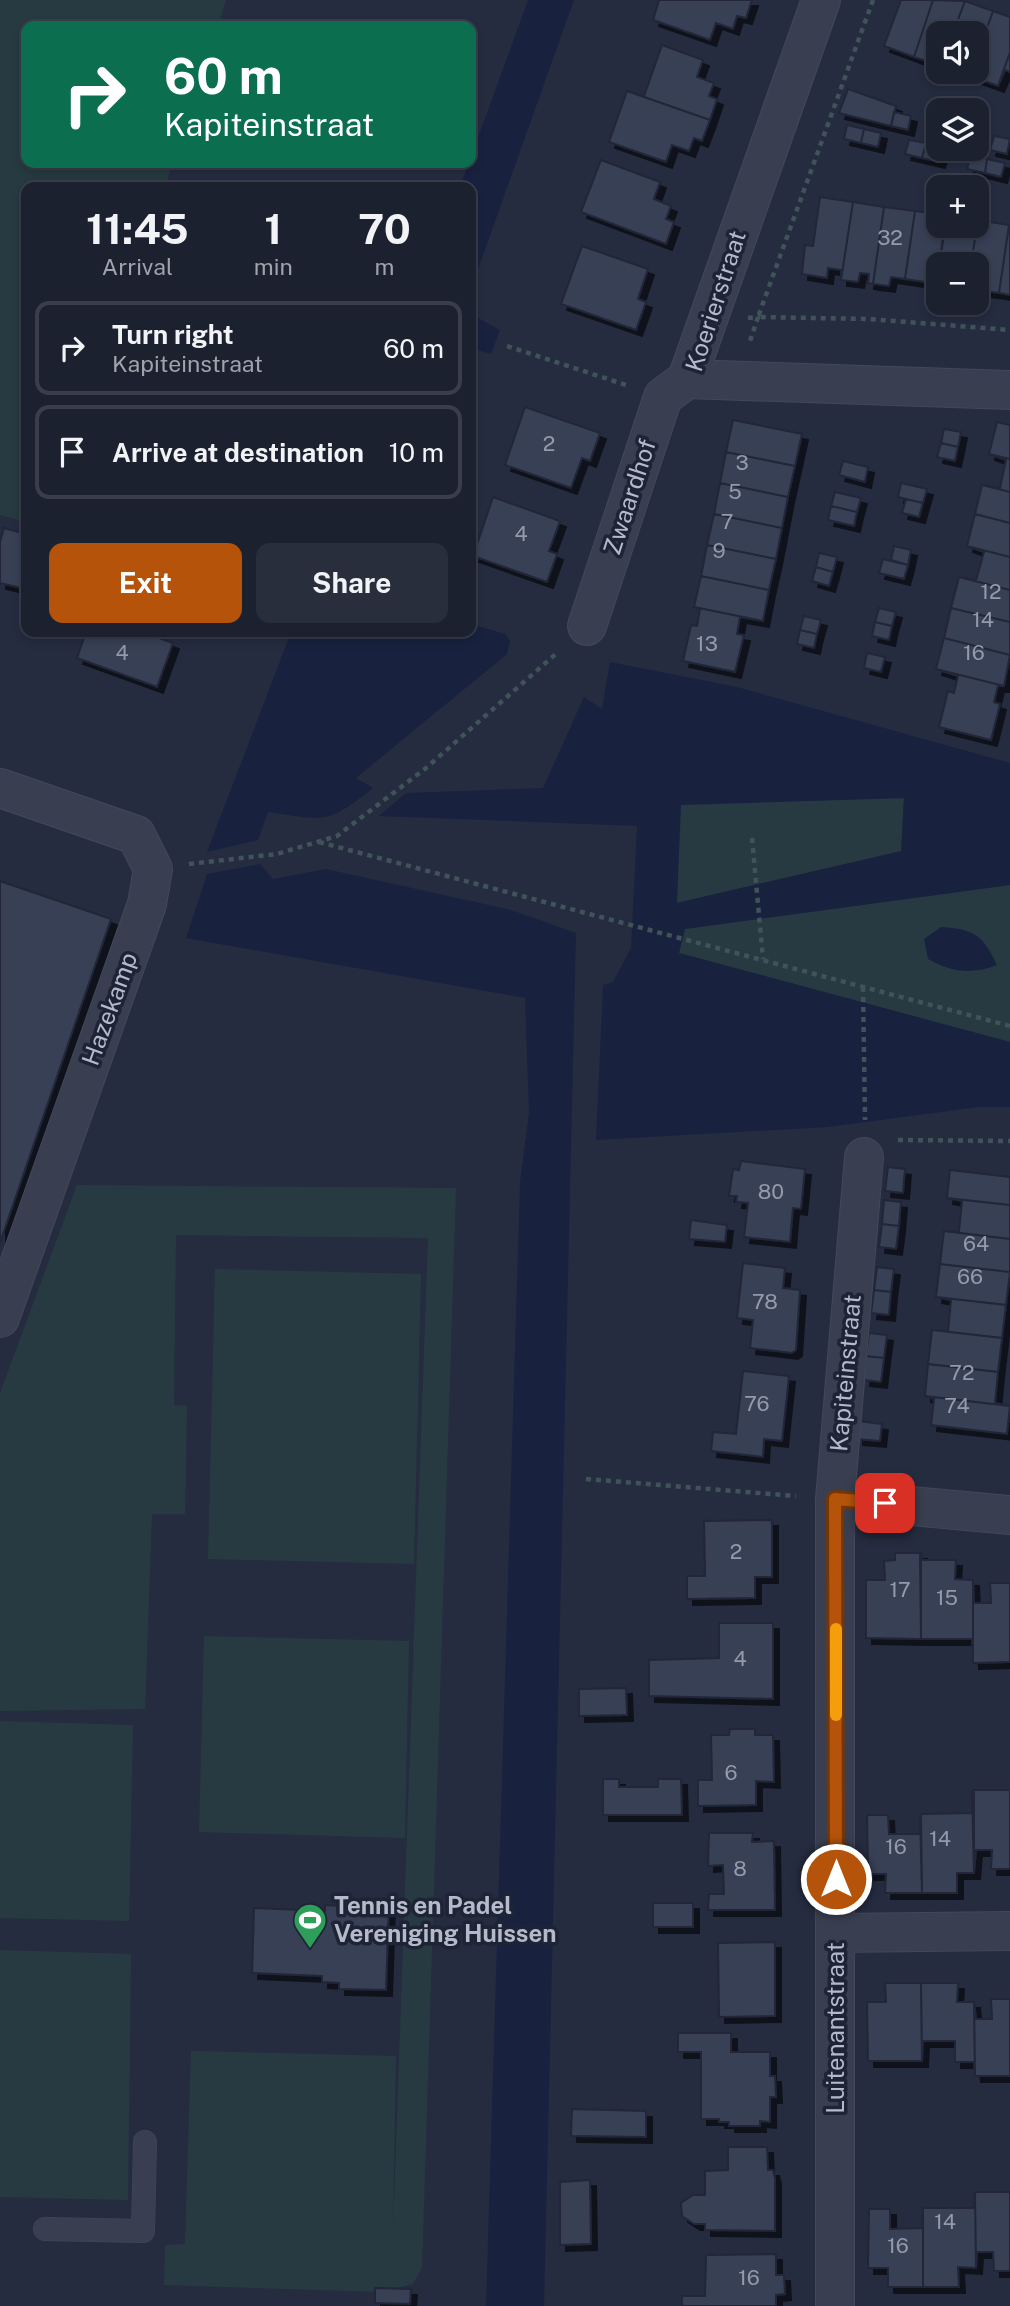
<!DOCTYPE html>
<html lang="en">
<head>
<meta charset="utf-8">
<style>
  body { margin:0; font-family:"Public Sans",sans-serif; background:#292e3c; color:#f1f3f6; height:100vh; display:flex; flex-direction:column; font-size:26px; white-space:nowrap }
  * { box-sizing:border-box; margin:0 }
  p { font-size:23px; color:#a0a3ab }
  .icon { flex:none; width:38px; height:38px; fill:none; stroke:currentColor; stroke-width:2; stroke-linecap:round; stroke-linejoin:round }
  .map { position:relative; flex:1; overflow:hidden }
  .side { position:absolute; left:21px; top:182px; width:455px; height:455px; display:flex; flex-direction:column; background:#1c2130; border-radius:14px; box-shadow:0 4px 10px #0003,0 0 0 2px #3a3e4c }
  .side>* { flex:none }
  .guide { position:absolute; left:21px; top:21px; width:455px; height:147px; border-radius:14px; box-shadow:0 4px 10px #0003,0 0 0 2px #3a3e4c; background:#0b6e4f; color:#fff; overflow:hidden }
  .fabs { position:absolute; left:926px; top:21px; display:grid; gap:14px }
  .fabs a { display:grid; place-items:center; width:63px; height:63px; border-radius:14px; background:#1c2130; box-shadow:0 4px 10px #0003,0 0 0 2px #3a3e4c; font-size:35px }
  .pin { position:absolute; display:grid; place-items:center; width:60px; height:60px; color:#fff; margin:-30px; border-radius:14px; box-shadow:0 4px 10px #0006 }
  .me { position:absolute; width:77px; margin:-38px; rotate:0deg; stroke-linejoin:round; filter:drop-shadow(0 0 5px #0008) }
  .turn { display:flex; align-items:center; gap:24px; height:147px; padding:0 28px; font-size:32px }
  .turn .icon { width:91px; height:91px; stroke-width:2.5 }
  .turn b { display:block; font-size:49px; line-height:60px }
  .eta { display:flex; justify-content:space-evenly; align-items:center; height:119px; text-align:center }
  .eta b { font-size:42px; font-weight:700; line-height:49px }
  .action { display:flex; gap:14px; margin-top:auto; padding:14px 28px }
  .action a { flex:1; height:80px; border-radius:14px; background:#b45309; color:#fff; font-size:28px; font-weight:700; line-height:80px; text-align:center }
  .action a+a { background:#292e3c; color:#f1f3f6 }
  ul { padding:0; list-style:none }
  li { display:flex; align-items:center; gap:21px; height:94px; margin:0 14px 10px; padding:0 14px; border:4px solid #3a3e4c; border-radius:14px }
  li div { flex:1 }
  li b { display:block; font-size:26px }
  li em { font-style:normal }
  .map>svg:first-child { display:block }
</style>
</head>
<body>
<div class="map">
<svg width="1010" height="2306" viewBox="0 0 1010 2306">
  <defs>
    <filter id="shadow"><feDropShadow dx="6" dy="6" stdDeviation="0" flood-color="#0009"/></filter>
  </defs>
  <rect width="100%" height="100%" fill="#252c40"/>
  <path fill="#273a41" d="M0 0H226L218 26H26V163H173L165 187H26V522L0 515Z
    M904 798 902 851 676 903 680 804Z
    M1010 885V1042L679 953 685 929Z
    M77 1185 456 1188 422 2268 413 2284 382 2292 164 2285 165 2245 185 2244 191 2051 396 2056 393 2230 428 1238 176 1235 174 1405 187 1406 185 1514H152L145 1709 0 1711V1393Z
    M215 1269 421 1274 414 1564 208 1559Z
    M204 1636 409 1641 405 1838 199 1832Z
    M0 1721 133 1725 129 1921 0 1918Z
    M0 1950 131 1954 128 2200 0 2197Z"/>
  <path fill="#18223e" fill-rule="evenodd" d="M528 0H574L471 289V187H460Z
    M471 314 500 330 491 354 471 348Z
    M471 624 505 634 510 641 507 654 356 778 373 788C325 826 326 820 268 812L258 840 207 852 291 632H471Z
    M610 662 737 687 1010 763V885L685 929 679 953 1010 1042V1107H979L828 1127 596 1140 603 985 613 982 631 948 637 826 379 816 406 793 543 788 584 697 602 709ZM904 798 901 851 677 903 681 805Z
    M260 864 273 879 326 869 511 910 576 933 544 2306H486L520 1182 529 1113 525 998 186 938 207 874Z
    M941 927C974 929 983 935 997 965 971 975 952 972 928 959L924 939Z"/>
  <path fill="#374056" stroke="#202637" stroke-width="2" filter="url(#shadow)" d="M659 0H752L746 18 737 16 733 29 716 23 710 40 653 20Z
    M901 0H933L914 57 884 46Z
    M933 0 965 1 953 33H938V65L914 57Z
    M965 1 993 11 976 58V33H953Z
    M993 11 1010 17V52L998 86 970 76 972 72H976V58Z
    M662 45 703 60 697 77 714 83 709 96 717 99 710 120 627 91 644 96Z
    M1010 52V72L1005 70 998 86Z
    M848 89 896 106 891 126 839 113Z
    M627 91 710 120 702 141 694 138 689 151 672 145 666 162 609 142Z
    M894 112 911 116 908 130 891 126Z
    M936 122H938V137L932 136Z
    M847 125 864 129 861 143 844 139Z
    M864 129 881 133 878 147 861 143Z
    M994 136 1010 139 1007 154 990 150Z
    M909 140 926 143 922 158 905 154Z
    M926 143 943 149 939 162 922 158Z
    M971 154 987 159 985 173 967 169Z
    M987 159 1005 163 1001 177 985 173Z
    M601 160 660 182 654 199 671 206 666 219 674 222 666 244 581 212Z
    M820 197 853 202 841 280V270L828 268 827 278 802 274 805 245 813 246Z
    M853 202 884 207 873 284 868 283 869 274 860 273 858 282 841 280Z
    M884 207 915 211 905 279 891 277 889 286 873 284Z
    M915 211 938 214V226H945L937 284 905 279Z
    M978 220 1009 225 999 293 976 290V264H971Z
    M978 220 971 264H939L945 226H976Z
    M1009 225H1010V295L999 293Z
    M582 246 648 269 638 299 646 302 636 330 561 304Z
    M525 407 600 433 590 461 582 458 571 488 505 465Z
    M733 420 802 434 795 466 726 452Z
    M997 422 1010 425V459L989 454Z
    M944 429 961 432 958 447 941 443Z
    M941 443 958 447 955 461 937 457Z
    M726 452 795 466 788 497 720 483Z
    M989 454 1010 459V492L982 485 1000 488 1006 460Z
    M843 461 868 467 865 482 839 475Z
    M720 483 788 497 782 528 714 514Z
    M901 483 927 489 923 503 898 497Z
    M982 485 1010 492V523L975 514Z
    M835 492 861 498 857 512 831 506Z
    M493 497 560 521 549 551 557 554 547 582 473 556Z
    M906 499 923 503 919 517 902 513Z
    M831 506 857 512 854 526 828 520Z
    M714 514 782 528 776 559 707 545Z
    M975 514 1010 523V557L967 546Z
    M4 528 26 534 25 589 0 583V542Z
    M707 545 776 559 769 590 701 576Z
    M894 546 911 550 908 565 891 560Z
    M967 546 1010 557V590L959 577 976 580 984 552Z
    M819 553 837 557 833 572 816 567Z
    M883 559 908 565 904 579 879 573Z
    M816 567 833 572 829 586 812 581Z
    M701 576 769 590 763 621 694 607Z
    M959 577 1010 590V622L951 608Z
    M694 607 763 621 740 617 737 634 744 635 735 672 683 661 691 625 697 626 700 609Z
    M879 608 896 612 892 626 875 622Z
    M951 608 1010 622V655L944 638Z
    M804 616 821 620 817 634 800 630Z
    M875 622 892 626 889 640 872 636Z
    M800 630 817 634 814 648 797 644Z
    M86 632H143L173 643 157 687 77 658Z
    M944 638 1010 655 1004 686 936 669Z
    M867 653 885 657 881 672 864 668Z
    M936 669 1004 686H998L994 702 1000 704 991 740 939 727 948 691 954 693 958 676Z
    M0 881 111 919 0 1243Z
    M741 1161 805 1169 801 1209 793 1208 790 1242 744 1237 748 1203 736 1202 737 1196H729L733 1169 739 1170Z
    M888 1167 905 1169 903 1193 885 1191Z
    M950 1170 1010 1177V1205L947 1198Z
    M947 1198 1010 1205V1239L944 1231H959L962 1201Z
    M884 1200 901 1202 899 1226 882 1224Z
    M691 1220 727 1225 725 1242 689 1239Z
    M882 1224 899 1226 896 1249 879 1247Z
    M944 1231 1010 1239V1272L940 1264Z
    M743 1263 785 1268 783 1288 800 1290 796 1350 792 1353 750 1348 753 1320 737 1318Z
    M940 1264 1010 1272 1006 1305 936 1297Z
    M877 1267 894 1269 891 1292 874 1290Z
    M874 1290 891 1292 889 1315 871 1313Z
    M936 1297 1006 1305 1002 1338 932 1330 948 1331 951 1300Z
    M932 1330 1002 1338 998 1372 928 1364Z
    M869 1333 887 1335 884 1358 866 1356Z
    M866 1356 884 1358 881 1382 864 1380Z
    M928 1364 998 1372 995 1403 1010 1406 925 1396Z
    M743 1371 789 1376 782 1441 764 1439 763 1457 711 1451 713 1432 736 1434Z
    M925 1396 1010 1406 1007 1434 931 1425 934 1399Z
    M858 1421 882 1424 880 1441 857 1439Z
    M772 1520V1577H755V1598L687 1599V1576H705L704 1521Z
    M921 1552 922 1560H956L955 1579 973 1580V1663L972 1639H921Z
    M895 1553H920L921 1639 866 1638V1580H885L884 1561 895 1560Z
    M973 1580 974 1603H991L990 1583H1010V1662L973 1663Z
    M719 1623H773V1699L649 1696V1660L719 1658Z
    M626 1688 627 1715 579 1716V1689Z
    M730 1729H755V1735H773L774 1782 756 1781V1805L698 1806V1780H712L711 1735H729Z
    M603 1779H619V1787H658V1779H681L682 1815H603Z
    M972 1790 974 1873H957V1893H922L921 1814 973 1813Z
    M974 1790H1010V1869H991L992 1850H976L974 1873Z
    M920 1814 922 1893H885L886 1874H868L867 1815H888L889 1834H920Z
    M709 1833H753L752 1842 774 1841 775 1910H708L709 1894H724L723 1865 708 1866Z
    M342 1900 389 1903 386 1990 339 1989V1983L322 1982V1976L252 1973 254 1908 325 1911V1905L342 1906Z
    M653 1903H693V1927H653Z
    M775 1942V2016L719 2017 718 1943Z
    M885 1983H921L922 2061H868L867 2002H886Z
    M921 1983H958L957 2002H974L975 2076 974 2062H955V2041H923L922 2061Z
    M991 1999H1010V2076H975L974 2002 976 2019H992Z
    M678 2033H731V2052H770V2076H775L776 2097H770V2122L760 2121V2126H729V2122H719V2119H701V2052H678Z
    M572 2109 646 2111V2137L571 2136Z
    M728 2147H767L768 2170H773L775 2178V2231L705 2230V2224H694L682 2216 681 2203 693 2195H705V2171L728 2170Z
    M590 2180 591 2244 560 2245V2182Z
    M975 2192H1010V2271H994L993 2252H977L976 2268Z
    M975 2192 976 2268 958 2267 959 2287H923V2208H974Z
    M923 2208V2287H888V2268H868L869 2209H890V2229L922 2228Z
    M776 2254V2275H784L785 2294 776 2295V2306H682V2296H705L706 2255Z
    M375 2288 411 2289 410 2304 375 2303Z"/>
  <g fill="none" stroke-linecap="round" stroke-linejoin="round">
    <defs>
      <path id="lane" d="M45 2229 143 2231 145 2142"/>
      <path id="street" d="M821 0 687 379 1010 390
        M587 626 663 397 687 379
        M0 788 136 835 153 869 147 904 0 1318
        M835 1499 1010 1515
        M837 1933 1010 1931
        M835 2306V1499L864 1157"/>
    </defs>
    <use href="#lane" stroke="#424859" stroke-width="24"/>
    <use href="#street" stroke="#424859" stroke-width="40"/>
    <path stroke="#405359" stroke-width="4.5" stroke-dasharray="5 5" stroke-linecap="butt" d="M873 0 758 317 869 319 1010 330
      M748 318 758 317 749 344
      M507 346 626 385
      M752 838 763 959
      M319 842 1010 1026
      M189 864 277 854 337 836 426 768 558 652
      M863 987 865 1120
      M898 1140 1010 1141
      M586 1479 796 1496"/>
    <use href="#lane" stroke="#393f50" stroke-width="23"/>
    <use href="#street" stroke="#393f50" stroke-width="38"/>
  </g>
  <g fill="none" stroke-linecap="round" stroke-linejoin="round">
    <defs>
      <path id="route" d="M836 1879 835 1499 885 1503"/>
    </defs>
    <use href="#route" stroke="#753606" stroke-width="18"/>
    <use href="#route" stroke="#b45309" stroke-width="12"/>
    <path stroke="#f59e0b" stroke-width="12" d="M836 1629V1715"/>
  </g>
  <defs>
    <symbol id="stadium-pin" viewBox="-11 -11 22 30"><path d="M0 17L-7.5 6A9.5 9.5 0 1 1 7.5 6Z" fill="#2e9e5b" stroke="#1e2435"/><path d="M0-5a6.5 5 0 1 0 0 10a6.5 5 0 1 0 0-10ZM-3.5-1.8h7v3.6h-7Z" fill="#fff"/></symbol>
  </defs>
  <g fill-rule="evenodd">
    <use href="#stadium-pin" x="291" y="1901" width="38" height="52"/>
  </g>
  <g text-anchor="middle" stroke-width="7" stroke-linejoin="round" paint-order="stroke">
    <g font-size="21" fill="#949aab">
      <text x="890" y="245">32</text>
      <text x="549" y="451">2</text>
      <text x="742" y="470">3</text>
      <text x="735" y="499">5</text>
      <text x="727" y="529">7</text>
      <text x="521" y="541">4</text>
      <text x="719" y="558">9</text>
      <text x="991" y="599">12</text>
      <text x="983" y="627">14</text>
      <text x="707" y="651">13</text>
      <text x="122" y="660">4</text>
      <text x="974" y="660">16</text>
      <text x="771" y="1199">80</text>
      <text x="976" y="1251">64</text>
      <text x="970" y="1284">66</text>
      <text x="765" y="1309">78</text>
      <text x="962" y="1380">72</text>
      <text x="757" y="1411">76</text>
      <text x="957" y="1413">74</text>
      <text x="736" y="1559">2</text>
      <text x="900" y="1597">17</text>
      <text x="947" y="1605">15</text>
      <text x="740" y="1666">4</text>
      <text x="731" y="1780">6</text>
      <text x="940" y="1846">14</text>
      <text x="896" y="1854">16</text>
      <text x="740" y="1876">8</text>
      <text x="945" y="2229">14</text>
      <text x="898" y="2253">16</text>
      <text x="749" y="2285">16</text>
    </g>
    <g font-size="24" fill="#b5baca" stroke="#1e2435">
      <text transform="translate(716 301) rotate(-72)" y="8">Koerierstraat</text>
      <text transform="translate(630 497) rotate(-72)" y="8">Zwaardhof</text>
      <text transform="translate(110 1009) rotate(-70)" y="8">Hazekamp</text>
      <text transform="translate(846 1373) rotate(-85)" y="8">Kapiteinstraat</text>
      <text transform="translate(836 2028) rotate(-90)" y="8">Luitenantstraat</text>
    </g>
    <g font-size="24" font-weight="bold" fill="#b5baca" stroke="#1e2435" text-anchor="start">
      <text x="334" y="1914">Tennis en Padel<tspan x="334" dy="28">Vereniging Huissen</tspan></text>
    </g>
  </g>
</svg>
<div class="fabs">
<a><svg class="icon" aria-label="sound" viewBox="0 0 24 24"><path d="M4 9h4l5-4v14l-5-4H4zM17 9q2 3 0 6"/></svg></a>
<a><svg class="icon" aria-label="layers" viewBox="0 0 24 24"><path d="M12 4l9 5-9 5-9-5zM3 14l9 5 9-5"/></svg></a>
<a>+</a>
<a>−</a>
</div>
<div class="pin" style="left:885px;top:1503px;background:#d93025"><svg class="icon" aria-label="arrive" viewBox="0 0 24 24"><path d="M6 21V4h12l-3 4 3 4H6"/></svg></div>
<svg class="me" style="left:836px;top:1879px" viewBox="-20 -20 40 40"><circle r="17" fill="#b45309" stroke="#fff" stroke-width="3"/><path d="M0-11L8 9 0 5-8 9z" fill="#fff"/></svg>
<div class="guide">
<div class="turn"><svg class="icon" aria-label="right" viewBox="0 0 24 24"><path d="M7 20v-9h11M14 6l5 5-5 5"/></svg><div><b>60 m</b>Kapiteinstraat</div></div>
</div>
<section class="side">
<div class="eta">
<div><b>11:45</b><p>Arrival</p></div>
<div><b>1</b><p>min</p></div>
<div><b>70</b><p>m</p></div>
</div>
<ul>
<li><svg class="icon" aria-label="right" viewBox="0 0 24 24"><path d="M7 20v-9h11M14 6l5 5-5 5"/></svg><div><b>Turn right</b><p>Kapiteinstraat</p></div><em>60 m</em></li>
<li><svg class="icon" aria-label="arrive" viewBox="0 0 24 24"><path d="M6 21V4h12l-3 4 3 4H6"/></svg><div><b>Arrive at destination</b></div><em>10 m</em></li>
</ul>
<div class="action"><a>Exit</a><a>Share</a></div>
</section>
</div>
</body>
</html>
